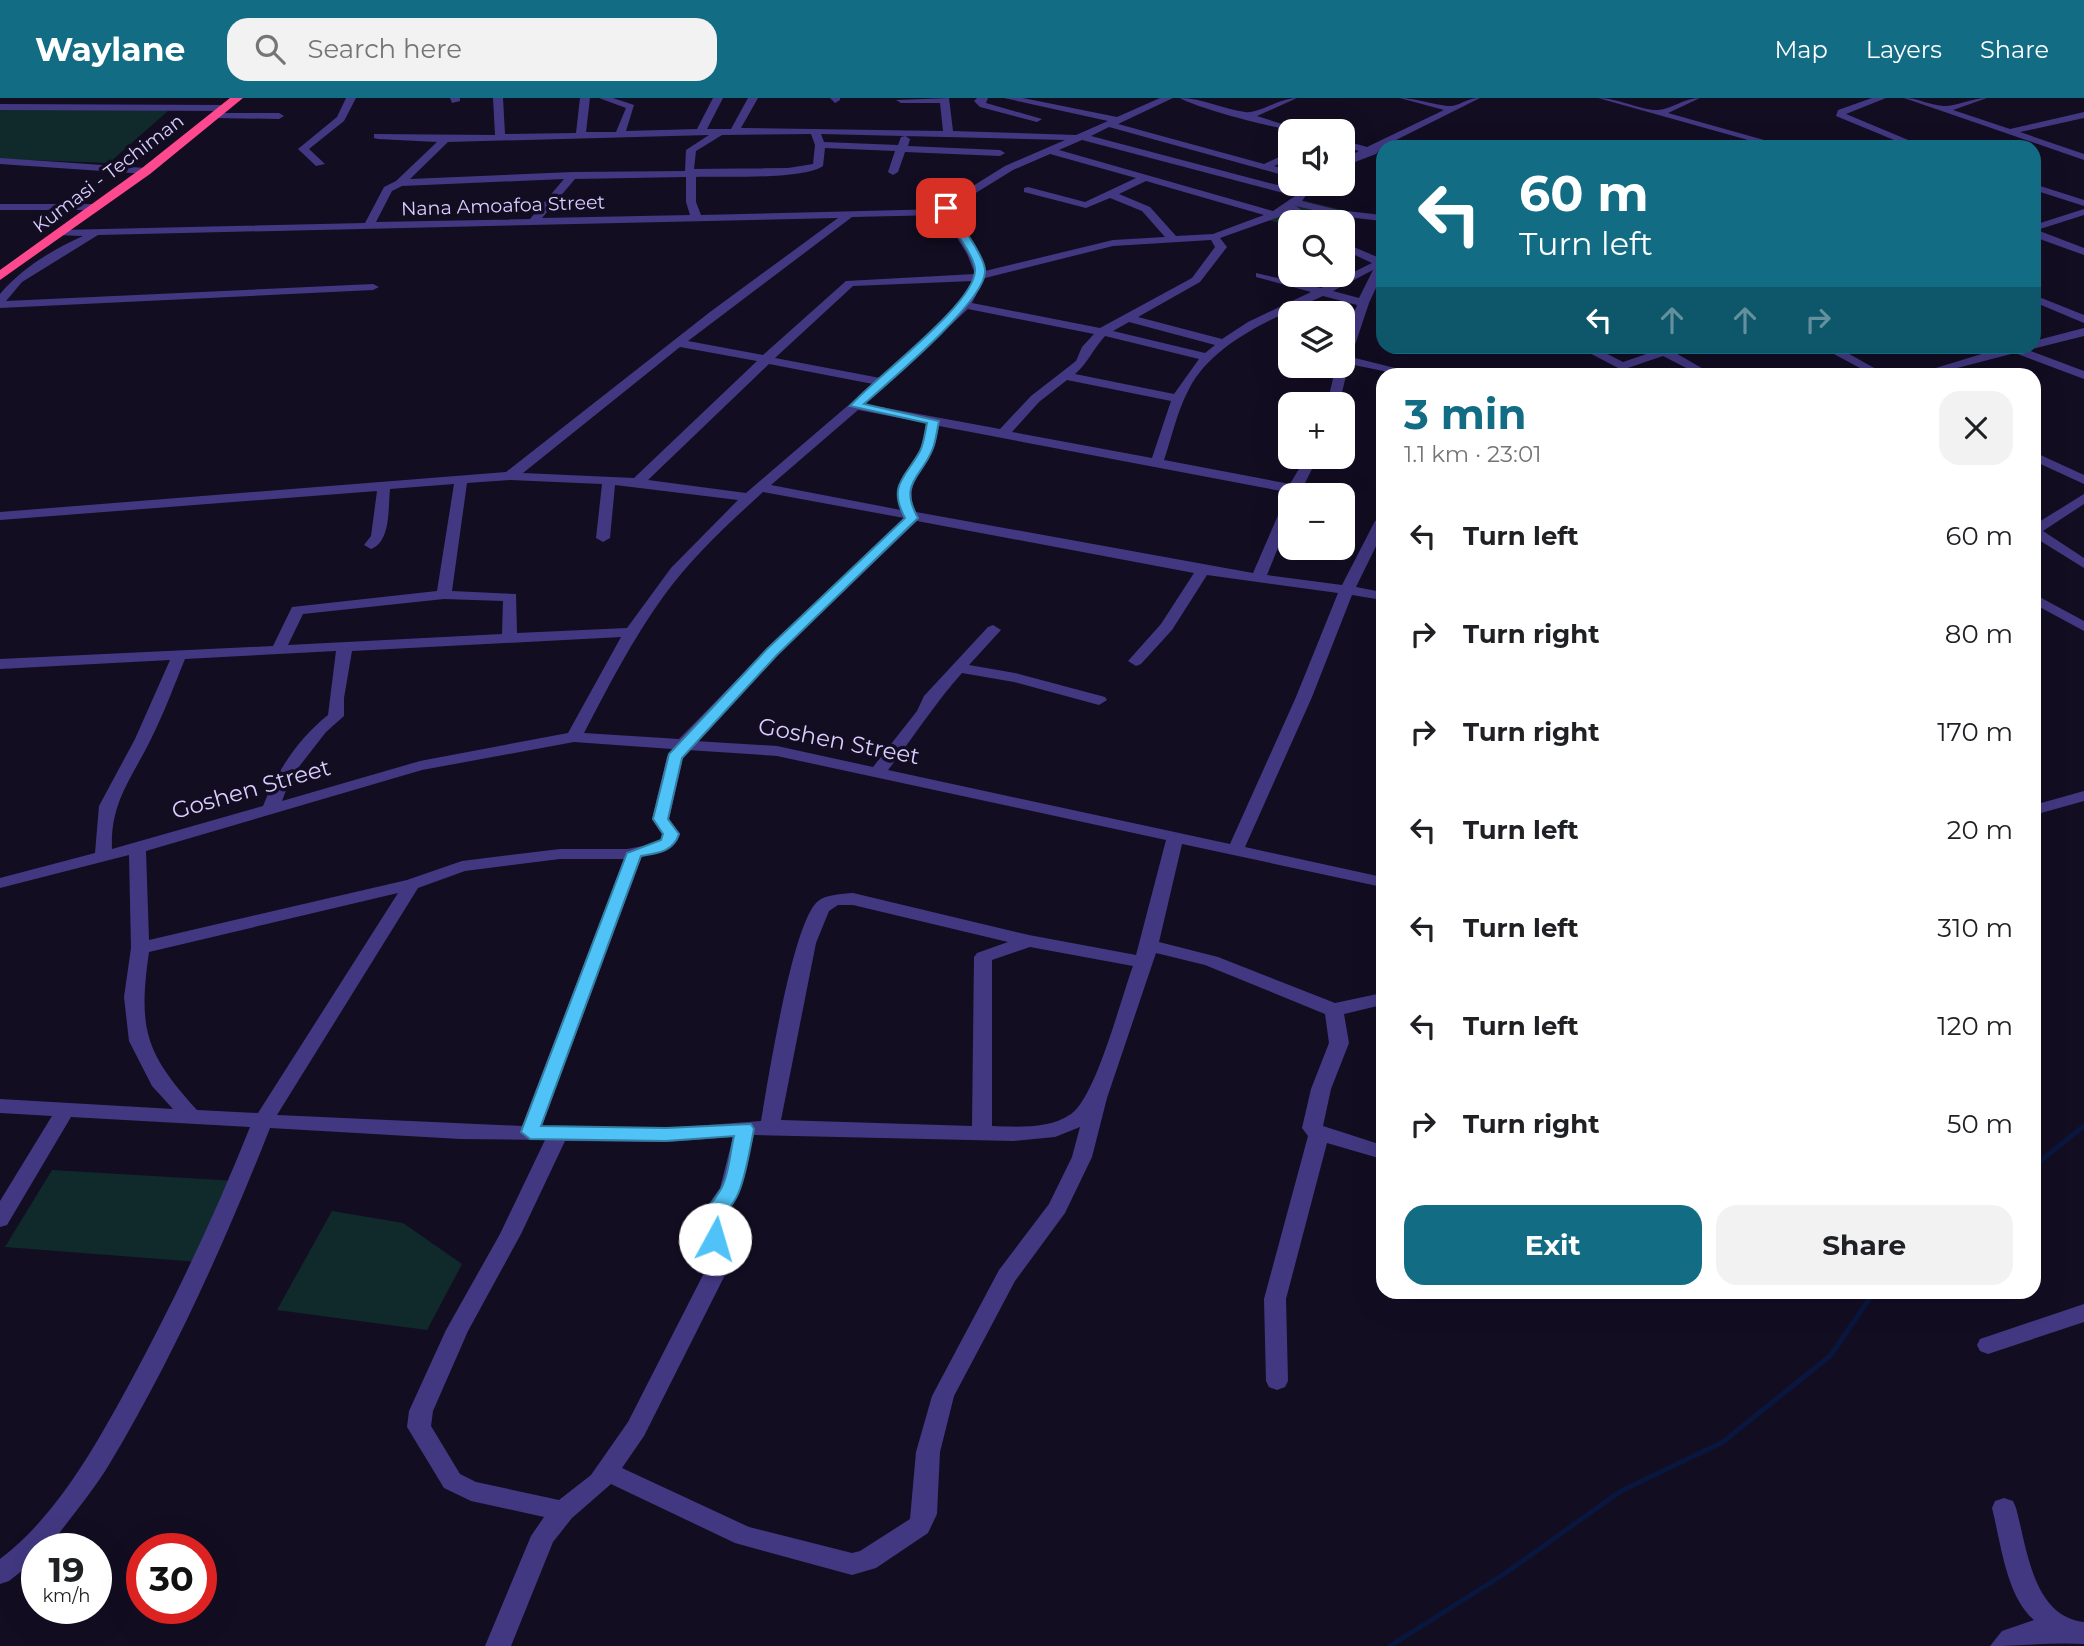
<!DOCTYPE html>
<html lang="en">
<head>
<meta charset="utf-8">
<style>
  body { margin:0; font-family:Montserrat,sans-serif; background:#f2f2f2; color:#202124; height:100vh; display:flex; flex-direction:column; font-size:26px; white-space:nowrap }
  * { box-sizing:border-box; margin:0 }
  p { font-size:23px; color:#757577 }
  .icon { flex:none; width:38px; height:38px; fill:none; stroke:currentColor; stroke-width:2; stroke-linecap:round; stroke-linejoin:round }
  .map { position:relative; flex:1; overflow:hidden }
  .sheet { position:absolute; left:1376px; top:270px; width:665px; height:931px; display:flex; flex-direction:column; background:#fff; border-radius:21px; box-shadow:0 7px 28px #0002 }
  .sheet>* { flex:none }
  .hud { position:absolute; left:1376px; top:42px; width:665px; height:214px; border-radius:21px; box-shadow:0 7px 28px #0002; background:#126c84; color:#fff; overflow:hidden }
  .tools { position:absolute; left:1278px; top:21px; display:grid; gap:14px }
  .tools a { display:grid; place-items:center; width:77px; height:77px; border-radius:14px; background:#fff; box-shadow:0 7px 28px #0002; font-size:35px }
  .speed { position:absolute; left:21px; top:1435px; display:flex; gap:14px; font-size:35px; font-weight:700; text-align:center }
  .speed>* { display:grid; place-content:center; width:91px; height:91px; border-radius:50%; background:#fff; box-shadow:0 7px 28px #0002; line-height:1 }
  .speed small { font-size:18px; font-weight:400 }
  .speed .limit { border:10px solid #d22; background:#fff; color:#111 }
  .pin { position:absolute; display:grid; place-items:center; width:60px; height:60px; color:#fff; margin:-30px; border-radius:14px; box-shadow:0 4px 10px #0006 }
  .me { position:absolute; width:77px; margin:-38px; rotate:6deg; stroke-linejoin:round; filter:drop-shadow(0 0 5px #0008) }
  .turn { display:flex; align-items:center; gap:24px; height:147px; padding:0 28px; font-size:32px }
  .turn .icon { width:91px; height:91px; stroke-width:2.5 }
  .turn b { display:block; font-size:49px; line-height:60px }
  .lanes { display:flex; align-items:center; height:66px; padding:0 28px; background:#0003; justify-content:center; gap:35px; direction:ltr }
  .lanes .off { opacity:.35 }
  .round { display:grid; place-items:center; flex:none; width:74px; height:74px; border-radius:21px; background:#f2f2f2 }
  .summary { display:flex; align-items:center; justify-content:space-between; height:119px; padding:0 28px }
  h1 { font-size:42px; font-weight:700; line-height:52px; color:#126c84 }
  .cta { display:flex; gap:14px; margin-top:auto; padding:14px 28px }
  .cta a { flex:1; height:80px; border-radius:21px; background:#126c84; color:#fff; font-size:28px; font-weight:700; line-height:80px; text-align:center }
  .cta a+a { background:#f2f2f2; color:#202124 }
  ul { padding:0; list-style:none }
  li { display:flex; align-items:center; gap:21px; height:98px; padding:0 28px }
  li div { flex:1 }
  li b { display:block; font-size:26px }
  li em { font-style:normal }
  header { display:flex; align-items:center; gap:42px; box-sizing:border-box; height:98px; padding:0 35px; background:#126c84; color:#fff }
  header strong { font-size:33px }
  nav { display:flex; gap:38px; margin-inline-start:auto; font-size:24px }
  .search { width:490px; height:63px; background:#f2f2f2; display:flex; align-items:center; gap:18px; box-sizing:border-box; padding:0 24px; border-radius:21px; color:#757577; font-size:26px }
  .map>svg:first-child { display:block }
</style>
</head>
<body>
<header>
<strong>Waylane</strong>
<div class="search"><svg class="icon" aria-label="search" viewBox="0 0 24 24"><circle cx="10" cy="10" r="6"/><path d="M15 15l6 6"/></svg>Search here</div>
<nav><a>Map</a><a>Layers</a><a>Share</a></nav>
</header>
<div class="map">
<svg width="2084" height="1548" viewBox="0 0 2084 1548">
  <rect width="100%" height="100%" fill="#130d22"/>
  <path fill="#102a2c" d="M0 12H169L109 65 0 61Z
    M1301 102 1355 115 1336 124H1290V128L1264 121Z
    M52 1072 237 1083 199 1164 5 1149Z
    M332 1113 403 1125 462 1166 427 1232 277 1212Z"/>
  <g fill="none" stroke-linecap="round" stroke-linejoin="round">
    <path stroke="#09173f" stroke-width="5" d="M2034 1068 2084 1028
      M1390 1548 1504 1476 1621 1393 1723 1344 1831 1257 1874 1194"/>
    <path fill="#423881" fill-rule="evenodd" d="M346 0H356L344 23 309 51 325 66 316 68 298 51 337 19Z
      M450 0H460V3L452 5Z
      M493 0H503L505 36 576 35 580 0H590L586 34H616L626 10 599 0H613L634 7 626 33 697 31 713 0H723L707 31H731L748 0H758L741 30 943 33 940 5H901L896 2 949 0 953 33 1076 37 1108 23 1004 0H1023L1117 19 1160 0H1173L1118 26 1264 66 1290 54V61L1274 68 1290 73V79L1109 29 1091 38 1300 93 1304 86H1314L1302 103 1338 112 1382 117V123L1338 118 1296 108 1318 124H1306L1288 112 1279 119 1220 140 1227 149 1200 184 1138 219 1222 241 1248 224 1311 194 1256 179V175L1321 190 1372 165 1342 151V144L1382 161V177L1369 205 1351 259 1419 276H1398L1349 266 1339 306H1327L1336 268H1342V248L1357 207 1323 198C1276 219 1213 244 1189 291 1177 313 1172 339 1164 362L1290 386 1306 359H1318L1299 397H1290V420L1267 477 1342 487 1375 423 1382 419V436L1356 489 1382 494V502L1352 497 1312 599 1245 749 1382 779V789L1182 746 1159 844 1218 859 1335 905 1382 895V907L1344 916 1349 945 1331 991 1323 1028 1382 1047V1061L1327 1045 1286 1201 1288 1283 1285 1289 1277 1292 1269 1289 1266 1283 1264 1201 1308 1038 1302 1030 1311 991 1329 945 1325 916 1205 867 1156 855 1107 1000 1092 1059 1065 1115 1015 1183 954 1298 940 1354 937 1416 928 1435 876 1470 852 1477 735 1445 611 1386 572 1420 553 1444 511 1548H485L531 1438 544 1419 471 1403 444 1390 407 1329 409 1313 446 1232 500 1136 545 1042 460 1041 270 1030C226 1142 172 1262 110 1365 92 1395 68 1423 47 1451H37V1461L9 1483 0 1486V1461C59 1416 97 1345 132 1281 176 1199 216 1115 250 1029L71 1019 7 1127 0 1129V1103L52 1018 0 1015V1001L173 1011 152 988 129 943 124 899 131 850 129 757 0 790V780L95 755 99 708 135 641 170 562 0 571V561L273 548 292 509 437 493 454 386 390 391C388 410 391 444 371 451L364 447 371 438 377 393 0 422V414L506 374 710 214 838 120 98 137 22 184 6 203 373 186 379 189 373 192 0 210V196C22 170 52 152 83 138L56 137V133L60 132 365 125 384 89 396 83 437 44 378 41 374 40V36L495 37ZM811 36 815 47 813 66 788 70 694 71 696 53 722 37ZM821 36 1065 42 1005 68 944 106 943 111 701 117 696 104V79C724 78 803 82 823 68L825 50 895 53 888 74 893 77 898 74 905 54 1000 58 1005 55 1000 52 908 48 910 41 905 38 901 39 898 47 824 44ZM709 37 686 52 685 73 573 74 410 81 448 44ZM1082 42 1295 98 1273 113 1059 52ZM1050 56 1136 80 1085 104 1028 89 1024 90V94L1086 110 1110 100 1142 113 1165 139 1113 142 985 173C980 149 953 134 953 109L1013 72ZM686 79V104L690 117 542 120 575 81ZM564 81 530 121 376 124 392 93 402 88ZM1146 83 1264 117 1213 136 1176 138 1150 109 1119 96ZM943 117 967 156 975 176 846 183 763 257 688 243 852 119ZM1211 142 1215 149 1192 180 1100 230 972 205 985 180 1113 148ZM1373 172 1359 200 1333 193ZM973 183C963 215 907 256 880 280L775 260 853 188ZM968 211 1094 236 1082 249 1076 263 1031 298 1000 331 865 306ZM1129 224 1215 247 1205 255 1113 233ZM1105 238 1199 261 1174 296 1075 276C1088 265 1093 251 1105 238ZM680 249 757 263 634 380 523 375ZM769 266 873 286 746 395 648 382ZM1067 282 1171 303 1152 360 1012 334 1039 304ZM858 312 926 325C925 335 923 345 919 354 909 375 891 386 901 412L771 387ZM939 328 1286 394V399L1253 475 916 414C903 388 921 377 932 354 936 346 937 337 939 328ZM510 382 602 386 596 440 603 444 610 440 615 387 738 402 671 470 627 530 517 535 516 496 452 493 467 385ZM763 394 904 420 767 551 679 641 584 635C608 589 632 542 663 499 691 460 728 426 763 394ZM917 423 1194 475 1161 526 1128 563 1136 568 1141 566 1172 532 1207 477 1338 495 1296 599 1230 746 888 672C913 640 935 605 962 575L1014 584 1099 607 1107 602 1105 599 1015 575 969 567 1001 532 993 527 988 529 924 598 917 613 873 669 777 648 695 643 777 557ZM444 501 503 503 502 536 288 547 303 516ZM621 539 568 635 420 663 282 703 291 679 326 634 344 618V600L352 553ZM336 553 328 617C298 641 277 673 263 708L112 751C110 704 132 680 151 641 164 615 174 588 185 561ZM574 644 672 651 667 659 652 721 662 736 661 741 654 746 627 751H560L462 763 407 782 149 842 146 753 422 672ZM688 652 777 658 1166 742 1136 857 1029 837 853 795C842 796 826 796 817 804 792 827 768 983 761 1023L666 1030 542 1028 642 758C659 755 675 754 680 736L669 721 683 659ZM560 761H624L522 1028 277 1017 418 790 465 773ZM398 795 258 1015 197 1012C145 955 138 931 149 854ZM838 807H853L1008 844 977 855 974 859 972 1028 781 1022 816 845 829 813ZM1030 849 1133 868C1121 900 1096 999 1071 1016 1050 1031 1017 1029 992 1028V862ZM1080 1029 1072 1059 1049 1106 999 1172 932 1298 916 1354 910 1421 860 1453 852 1455 749 1429 622 1370 644 1338 726 1175 728 1158 723 1124 725 1113 740 1092 754 1037 1014 1043 1055 1039ZM733 1039 720 1090 705 1111 701 1124 706 1158 704 1175 628 1324 591 1377 559 1402 476 1384 460 1376 431 1328 433 1313 468 1233 521 1136 565 1043 666 1044Z
      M830 0H840V2L835 5Z
      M977 0H988L986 5 1042 21 1037 24 980 9 974 3Z
      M1180 0C1203 0 1222 11 1245 14 1259 16 1279 0 1297 0L1257 18 1304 33C1285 34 1196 10 1180 0Z
      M1400 0C1415 0 1442 9 1452 8 1463 6 1467 0 1480 0L1382 49 1376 56 1342 69V62L1359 53 1342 48V42L1367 49 1444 12Z
      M1598 0C1618 0 1643 13 1658 12 1672 11 1684 0 1700 0L1668 15 1789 49H1773Z
      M1872 0H1886L1846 16 1925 49H1911L1836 18 1838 12Z
      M1904 0C1918 0 1929 7 1943 8 1955 9 1972 0 1987 0L1953 12 2010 31 2084 14V20L2020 34 2084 56V62Z
      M0 6 226 7 231 10 226 13 0 12Z
      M217 15H279L284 18 279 21 214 20 212 18Z
      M0 60 146 70 151 73 146 76 0 66Z
      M2034 86 2084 102V108L2034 92Z
      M0 106H96L101 109 96 112H0Z
      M2084 111V117L2037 132 2084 150V157L2034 139V127Z
      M2034 197 2084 217V225L2034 204Z
      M2084 230V238L2028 252 2084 273V281L2015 255 1934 276H1916L2008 248H2034V243Z
      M1576 248H1592L1623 264 1655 253 1659 248H1687L1674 254 1712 276H1698L1663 258 1622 272Z
      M1819 248H1835L1885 276H1871Z
      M2034 354 2084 377V386L2034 363Z
      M2084 396V406L2043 433 2084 460V470L2034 439V427Z
      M2034 496 2084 523V533L2034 506Z
      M2084 693V703L2034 717V707Z
      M2084 1206V1224L1988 1256 1980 1253 1977 1247 1980 1241Z
      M2004 1400 2013 1403 2016 1410C2027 1450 2033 1519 2084 1524V1546C2052 1544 2022 1548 1990 1548L2002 1533 2034 1522C2006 1498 2001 1445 1992 1410L1995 1403Z"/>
    <path fill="#ff498e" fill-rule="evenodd" d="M230 0H243L150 76 0 182V172L142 70Z"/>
  </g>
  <path fill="#4fc3f7" stroke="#337fa1" stroke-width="2" d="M946 108 951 110C959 125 984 157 985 172 988 201 889 284 864 306L939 323C937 332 936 342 933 350 922 380 898 384 918 420L777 557 682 660 668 721 679 736C673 754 658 755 641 758L541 1028 666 1030 751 1026 754 1031C750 1050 747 1072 740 1091 732 1115 719 1110 724 1141L715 1148 705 1141C700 1113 708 1113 721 1091 729 1077 730 1054 734 1038L666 1043 530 1041 521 1034 627 755 661 742 663 736 653 721 669 656 767 551 905 420C887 387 906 379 920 353 924 345 925 334 927 325L850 308C873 281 978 204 975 171 974 157 949 125 941 110Z"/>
  <g text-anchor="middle" stroke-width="7" stroke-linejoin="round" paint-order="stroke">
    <g font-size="19" fill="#d9ceff" stroke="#130d22">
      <text transform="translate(108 75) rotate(-37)" y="7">Kumasi - Techiman</text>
      <text transform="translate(503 107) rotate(-2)" y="7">Nana Amoafoa Street</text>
    </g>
    <g font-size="23" fill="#d9ceff" stroke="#130d22">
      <text transform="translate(839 643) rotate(11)" y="8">Goshen Street</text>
      <text transform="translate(251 691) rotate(-16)" y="8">Goshen Street</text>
    </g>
  </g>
</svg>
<div class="tools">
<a><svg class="icon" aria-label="sound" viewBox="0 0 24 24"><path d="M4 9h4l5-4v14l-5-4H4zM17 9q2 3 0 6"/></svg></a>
<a><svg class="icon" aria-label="search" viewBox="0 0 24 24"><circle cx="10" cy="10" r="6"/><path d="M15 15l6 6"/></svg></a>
<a><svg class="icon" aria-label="layers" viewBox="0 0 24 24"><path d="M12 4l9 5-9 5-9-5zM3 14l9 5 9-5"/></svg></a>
<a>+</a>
<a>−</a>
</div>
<div class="speed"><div>19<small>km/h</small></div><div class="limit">30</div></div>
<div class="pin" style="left:946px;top:110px;background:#d93025"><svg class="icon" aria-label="arrive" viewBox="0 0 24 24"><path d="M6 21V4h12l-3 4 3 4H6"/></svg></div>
<svg class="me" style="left:715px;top:1141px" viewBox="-20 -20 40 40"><circle r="19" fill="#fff"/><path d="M0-13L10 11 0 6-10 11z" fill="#4fc3f7"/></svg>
<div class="hud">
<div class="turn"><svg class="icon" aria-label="left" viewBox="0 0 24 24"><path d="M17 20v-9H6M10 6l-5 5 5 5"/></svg><div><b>60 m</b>Turn left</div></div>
<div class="lanes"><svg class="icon" aria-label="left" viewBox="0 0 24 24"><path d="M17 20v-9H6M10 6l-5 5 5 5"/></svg><svg class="icon off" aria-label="ahead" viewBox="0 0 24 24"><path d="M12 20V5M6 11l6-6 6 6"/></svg><svg class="icon off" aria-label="ahead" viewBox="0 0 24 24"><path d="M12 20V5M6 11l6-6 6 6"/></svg><svg class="icon off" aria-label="right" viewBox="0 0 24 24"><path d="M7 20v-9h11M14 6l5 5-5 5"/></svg></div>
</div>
<section class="sheet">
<div class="summary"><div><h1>3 min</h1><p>1.1 km · 23:01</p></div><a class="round"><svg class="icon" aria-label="close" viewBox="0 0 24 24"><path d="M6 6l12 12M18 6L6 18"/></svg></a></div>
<ul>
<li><svg class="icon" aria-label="left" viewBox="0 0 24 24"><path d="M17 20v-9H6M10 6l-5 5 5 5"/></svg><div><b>Turn left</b></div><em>60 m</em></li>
<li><svg class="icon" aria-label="right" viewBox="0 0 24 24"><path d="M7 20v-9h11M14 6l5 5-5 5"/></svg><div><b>Turn right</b></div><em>80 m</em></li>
<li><svg class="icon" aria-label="right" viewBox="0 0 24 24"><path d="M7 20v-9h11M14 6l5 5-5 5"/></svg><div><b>Turn right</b></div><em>170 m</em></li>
<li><svg class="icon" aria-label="left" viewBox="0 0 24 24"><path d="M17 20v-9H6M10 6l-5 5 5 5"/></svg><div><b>Turn left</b></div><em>20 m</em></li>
<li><svg class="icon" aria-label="left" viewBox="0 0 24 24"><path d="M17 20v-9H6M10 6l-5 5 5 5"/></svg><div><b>Turn left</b></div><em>310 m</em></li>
<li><svg class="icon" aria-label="left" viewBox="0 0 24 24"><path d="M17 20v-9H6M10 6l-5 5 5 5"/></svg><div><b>Turn left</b></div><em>120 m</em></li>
<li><svg class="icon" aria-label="right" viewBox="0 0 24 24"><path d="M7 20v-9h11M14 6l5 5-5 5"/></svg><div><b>Turn right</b></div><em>50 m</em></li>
</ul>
<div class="cta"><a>Exit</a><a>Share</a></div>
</section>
</div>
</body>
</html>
